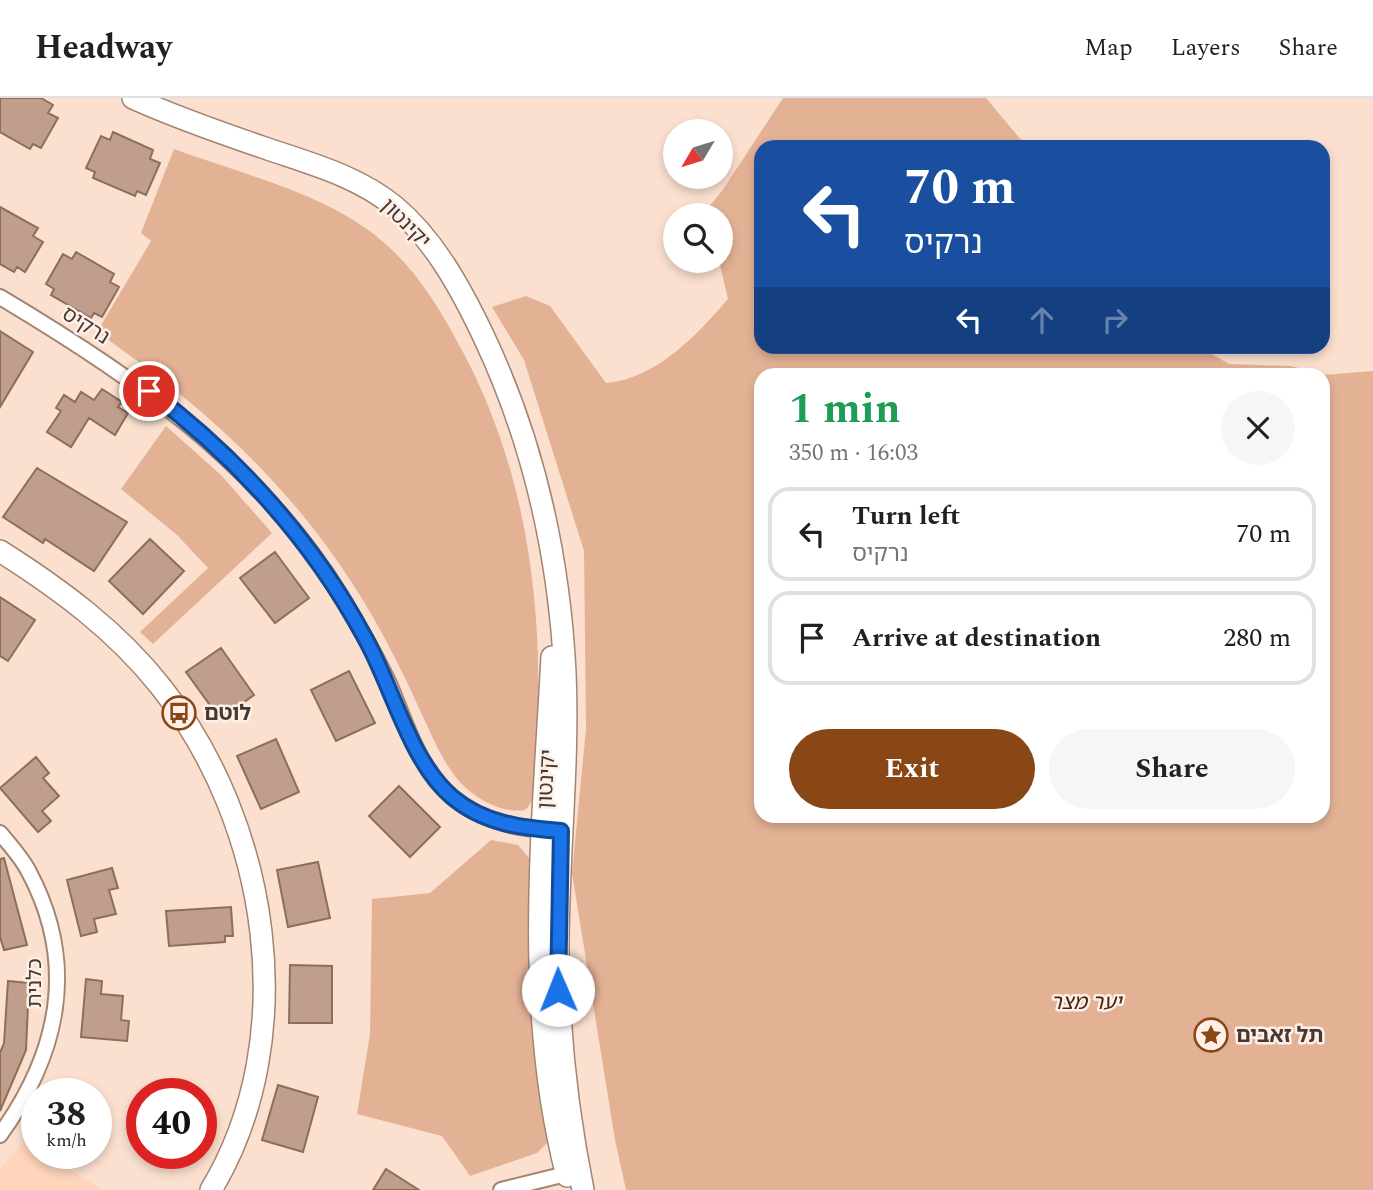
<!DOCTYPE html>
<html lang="en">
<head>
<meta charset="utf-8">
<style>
  body { margin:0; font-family:Spectral,"Noto Sans Hebrew",serif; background:#f6f6f6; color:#202124; height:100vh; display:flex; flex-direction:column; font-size:26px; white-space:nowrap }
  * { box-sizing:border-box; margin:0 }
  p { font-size:23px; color:#757577 }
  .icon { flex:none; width:38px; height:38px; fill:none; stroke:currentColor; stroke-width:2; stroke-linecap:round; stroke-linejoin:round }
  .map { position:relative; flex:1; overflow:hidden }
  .side { position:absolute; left:754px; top:270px; width:576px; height:455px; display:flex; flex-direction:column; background:#fff; border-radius:21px; box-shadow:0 4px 10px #0003 }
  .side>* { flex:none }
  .guide { position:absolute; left:754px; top:42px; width:576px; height:214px; border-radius:21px; box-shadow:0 4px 10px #0003; background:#1a4fa0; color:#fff; overflow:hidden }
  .needle { width:46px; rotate:232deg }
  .controls { position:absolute; left:663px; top:21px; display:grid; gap:14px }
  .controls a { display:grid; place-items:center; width:70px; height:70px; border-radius:50%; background:#fff; box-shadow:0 4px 10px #0003; font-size:35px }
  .speed { position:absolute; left:21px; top:980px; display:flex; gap:14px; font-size:35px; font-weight:700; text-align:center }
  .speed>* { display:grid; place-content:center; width:91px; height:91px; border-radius:50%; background:#fff; box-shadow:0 4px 10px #0003; line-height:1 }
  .speed small { font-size:18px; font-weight:400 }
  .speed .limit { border:10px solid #d22; background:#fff; color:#111 }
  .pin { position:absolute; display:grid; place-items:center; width:60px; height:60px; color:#fff; margin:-30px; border:4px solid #fff; border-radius:50%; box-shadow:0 2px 7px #0007 }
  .me { position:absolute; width:77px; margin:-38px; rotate:359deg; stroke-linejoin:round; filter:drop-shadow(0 0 5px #0008) }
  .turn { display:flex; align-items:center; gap:24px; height:147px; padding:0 35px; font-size:32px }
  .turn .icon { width:91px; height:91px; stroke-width:2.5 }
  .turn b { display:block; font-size:49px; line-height:60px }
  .lanes { display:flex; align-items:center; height:66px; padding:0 35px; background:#0003; justify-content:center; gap:35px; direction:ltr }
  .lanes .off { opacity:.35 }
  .round { display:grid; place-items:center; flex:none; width:74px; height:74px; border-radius:37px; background:#f6f6f6 }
  .summary { display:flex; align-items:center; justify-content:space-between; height:119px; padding:0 35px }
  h1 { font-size:42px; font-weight:700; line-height:52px; color:#1e9e55 }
  .primary-button { display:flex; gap:14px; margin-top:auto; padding:14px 35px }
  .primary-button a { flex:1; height:80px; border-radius:42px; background:#894715; color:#fff; font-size:28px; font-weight:700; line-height:80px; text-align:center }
  .primary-button a+a { background:#f6f6f6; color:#202124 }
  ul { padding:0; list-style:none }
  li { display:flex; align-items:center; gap:21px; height:94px; margin:0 14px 10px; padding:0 21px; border:4px solid #e0e0e0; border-radius:21px }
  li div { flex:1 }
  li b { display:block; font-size:26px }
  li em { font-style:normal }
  header { display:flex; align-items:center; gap:42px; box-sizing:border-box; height:98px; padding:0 35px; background:#fff; border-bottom:2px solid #e0e0e0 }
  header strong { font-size:33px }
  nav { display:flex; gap:38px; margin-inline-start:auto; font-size:24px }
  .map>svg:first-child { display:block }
</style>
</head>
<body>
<header>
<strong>Headway</strong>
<nav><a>Map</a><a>Layers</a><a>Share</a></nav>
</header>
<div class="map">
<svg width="1373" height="1092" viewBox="0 0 1373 1092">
  <rect width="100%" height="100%" fill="#fbe0cf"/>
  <path fill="#ffd5bc" d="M24 1043 37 1051V1055H44L102 1092H0V1071Z"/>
  <path fill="#e3b295" d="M783 0H986L1027 49H761V248H1198L1229 266 1291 268 1322 276H761V718H1323V277L1373 273V1092H626L615 1042 572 775 586 631 584 453 524 262 492 209 526 198 550 208 606 285C656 281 697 237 728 201L719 163 721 117H707L706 112 722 93Z
    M174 51C244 77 334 97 389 149 418 176 438 208 457 243 524 363 544 499 537 636 536 657 542 697 525 712 502 716 474 700 459 683 441 662 430 633 418 608 403 575 386 541 367 509 297 392 208 311 97 234L151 143 141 135Z
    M166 328 221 377 272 435 153 546 140 534 208 470 177 437 121 391Z
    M491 742 518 747 529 760 528 898 547 1045 537 1055 470 1078 442 1038 357 1016 370 936 372 801 430 795Z"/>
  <path fill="#bf9f8b" stroke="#8c6e5b" stroke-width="2" d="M0 0H41L53 7 48 15 58 20 41 50 33 46 30 51 0 34Z
    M113 34 153 52 150 61 160 65 146 97 137 93 135 98 93 80 95 74 86 70 101 38 110 42Z
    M0 109 38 130 33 138 43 144 25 174 17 169 14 174 0 166Z
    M76 154 114 176 110 184 119 189 102 219 94 215 91 220 51 197 54 191 46 186 63 156 72 161Z
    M0 233 33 254 0 309Z
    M102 291 122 304 118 309 128 315 115 337 89 320 71 349 47 334 61 313 56 310 64 297 75 304 81 294 94 302Z
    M37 370 127 424 94 473 45 441 43 445 3 419Z
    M150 441 184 473 143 516 109 483Z
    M275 454 309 500 275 525 240 480Z
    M0 499 35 522 8 563 0 558Z
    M221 550 254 597 220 621 186 574Z
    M349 573 375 625 336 643 311 592Z
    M276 641 299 694 261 711 237 658Z
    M36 659 49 675 43 680 59 698 42 713 51 723 38 734 0 690Z
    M399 688 440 729 410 759 369 718Z
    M4 760 27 847 4 852 0 839V761Z
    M318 764 330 820 288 829 277 772Z
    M112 770 118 790 109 792 116 816 94 821 97 834 81 838 67 782Z
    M231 809 233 838H225V844L169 848 166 813Z
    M290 867 332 868V925H289Z
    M86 881 102 883 101 896 123 898 121 922 129 923 127 943 81 939Z
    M8 883 29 885 26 952 0 1013V955L4 945Z
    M278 987 318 999 303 1054 262 1042Z
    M386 1071 419 1092H373Z"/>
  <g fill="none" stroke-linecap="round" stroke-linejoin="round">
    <defs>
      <path id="street" d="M0 199C131 277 256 362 339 495 357 525 375 555 390 588 404 621 415 658 439 686 468 719 507 730 548 732
        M0 735C10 747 22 760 29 774 78 866 59 955 0 1037
        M501 1092 574 1074"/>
      <path id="secondary" d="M133 0C175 19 218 34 262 49 308 65 356 77 394 108 434 141 461 191 483 237 533 342 559 458 565 574 569 666 558 758 558 850 558 932 567 1012 583 1092
        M0 453C60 491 117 533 161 589 269 725 303 939 211 1092
        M552 559C543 731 523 909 567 1078"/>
    </defs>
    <use href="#street" stroke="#a38471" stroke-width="18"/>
    <use href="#secondary" stroke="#a38471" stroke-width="24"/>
    <use href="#street" stroke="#fff" stroke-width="14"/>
    <use href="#secondary" stroke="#fff" stroke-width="21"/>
  </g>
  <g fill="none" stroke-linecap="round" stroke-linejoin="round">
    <defs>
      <path id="route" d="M149 293C236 358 312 442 364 538 392 587 409 662 452 699 484 726 522 730 561 733L558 892"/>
    </defs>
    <use href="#route" stroke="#114b97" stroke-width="18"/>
    <use href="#route" stroke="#1a73e8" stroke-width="12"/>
  </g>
  <defs>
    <symbol id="bus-ring" viewBox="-11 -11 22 22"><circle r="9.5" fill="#fef0e8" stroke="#894715" stroke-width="1.5"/><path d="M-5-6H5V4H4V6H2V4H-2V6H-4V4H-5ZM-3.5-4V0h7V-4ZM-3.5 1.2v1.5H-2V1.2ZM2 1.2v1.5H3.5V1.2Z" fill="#894715"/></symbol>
    <symbol id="sight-ring" viewBox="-11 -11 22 22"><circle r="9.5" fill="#fef0e8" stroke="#894715" stroke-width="1.5"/><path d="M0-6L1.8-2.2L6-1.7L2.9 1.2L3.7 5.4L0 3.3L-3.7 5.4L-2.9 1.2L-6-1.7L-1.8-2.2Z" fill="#894715"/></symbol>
  </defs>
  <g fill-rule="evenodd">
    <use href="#bus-ring" x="160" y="596" width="38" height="38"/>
    <use href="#sight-ring" x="1192" y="918" width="38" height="38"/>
  </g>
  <g text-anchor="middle" stroke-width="5" stroke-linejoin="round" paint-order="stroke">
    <g font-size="21" fill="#463931" stroke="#fef0e8">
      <text transform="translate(406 125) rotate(45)" y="7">יקינטון</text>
      <text transform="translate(86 227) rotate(32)" y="7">נרקיס</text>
      <text transform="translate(546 681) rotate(-87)" y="7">יקינטון</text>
      <text transform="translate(34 885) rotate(-90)" y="7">כלנית</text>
    </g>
    <g font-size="21" font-weight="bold" fill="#463931" stroke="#fef0e8" text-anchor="start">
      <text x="204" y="622">לוטם</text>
      <text x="1236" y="944">תל זאבים</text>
    </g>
    <g font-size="21" font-style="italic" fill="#48250d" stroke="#fef0e8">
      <text x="1086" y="911">יער מצר</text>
    </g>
  </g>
</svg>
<div class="controls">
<a><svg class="needle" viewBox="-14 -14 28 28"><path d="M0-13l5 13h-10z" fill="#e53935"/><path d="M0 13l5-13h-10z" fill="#757577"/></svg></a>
<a><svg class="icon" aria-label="search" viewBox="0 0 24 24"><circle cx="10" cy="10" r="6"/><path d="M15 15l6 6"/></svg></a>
</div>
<div class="speed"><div>38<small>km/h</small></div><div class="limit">40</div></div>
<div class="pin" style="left:149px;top:293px;background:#d93025"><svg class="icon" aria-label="arrive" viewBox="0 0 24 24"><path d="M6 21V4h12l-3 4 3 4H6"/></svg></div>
<svg class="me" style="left:558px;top:892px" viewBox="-20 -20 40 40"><circle r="19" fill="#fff"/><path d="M0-13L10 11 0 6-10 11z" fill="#1a73e8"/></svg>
<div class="guide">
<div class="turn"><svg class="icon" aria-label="left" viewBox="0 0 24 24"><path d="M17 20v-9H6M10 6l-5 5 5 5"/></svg><div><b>70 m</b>נרקיס</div></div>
<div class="lanes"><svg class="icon" aria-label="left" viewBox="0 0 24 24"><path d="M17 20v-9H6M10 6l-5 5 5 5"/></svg><svg class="icon off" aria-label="ahead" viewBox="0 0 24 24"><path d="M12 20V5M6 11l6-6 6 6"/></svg><svg class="icon off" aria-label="right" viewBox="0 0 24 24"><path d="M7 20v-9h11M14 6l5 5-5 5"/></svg></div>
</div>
<section class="side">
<div class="summary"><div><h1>1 min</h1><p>350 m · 16:03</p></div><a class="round"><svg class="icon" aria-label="close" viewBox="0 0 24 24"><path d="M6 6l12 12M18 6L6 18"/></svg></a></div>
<ul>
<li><svg class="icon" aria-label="left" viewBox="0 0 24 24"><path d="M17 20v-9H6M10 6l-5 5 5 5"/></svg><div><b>Turn left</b><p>נרקיס</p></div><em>70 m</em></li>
<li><svg class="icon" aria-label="arrive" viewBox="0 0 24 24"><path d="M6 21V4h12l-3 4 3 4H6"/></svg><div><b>Arrive at destination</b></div><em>280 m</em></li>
</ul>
<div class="primary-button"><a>Exit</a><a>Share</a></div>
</section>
</div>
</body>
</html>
